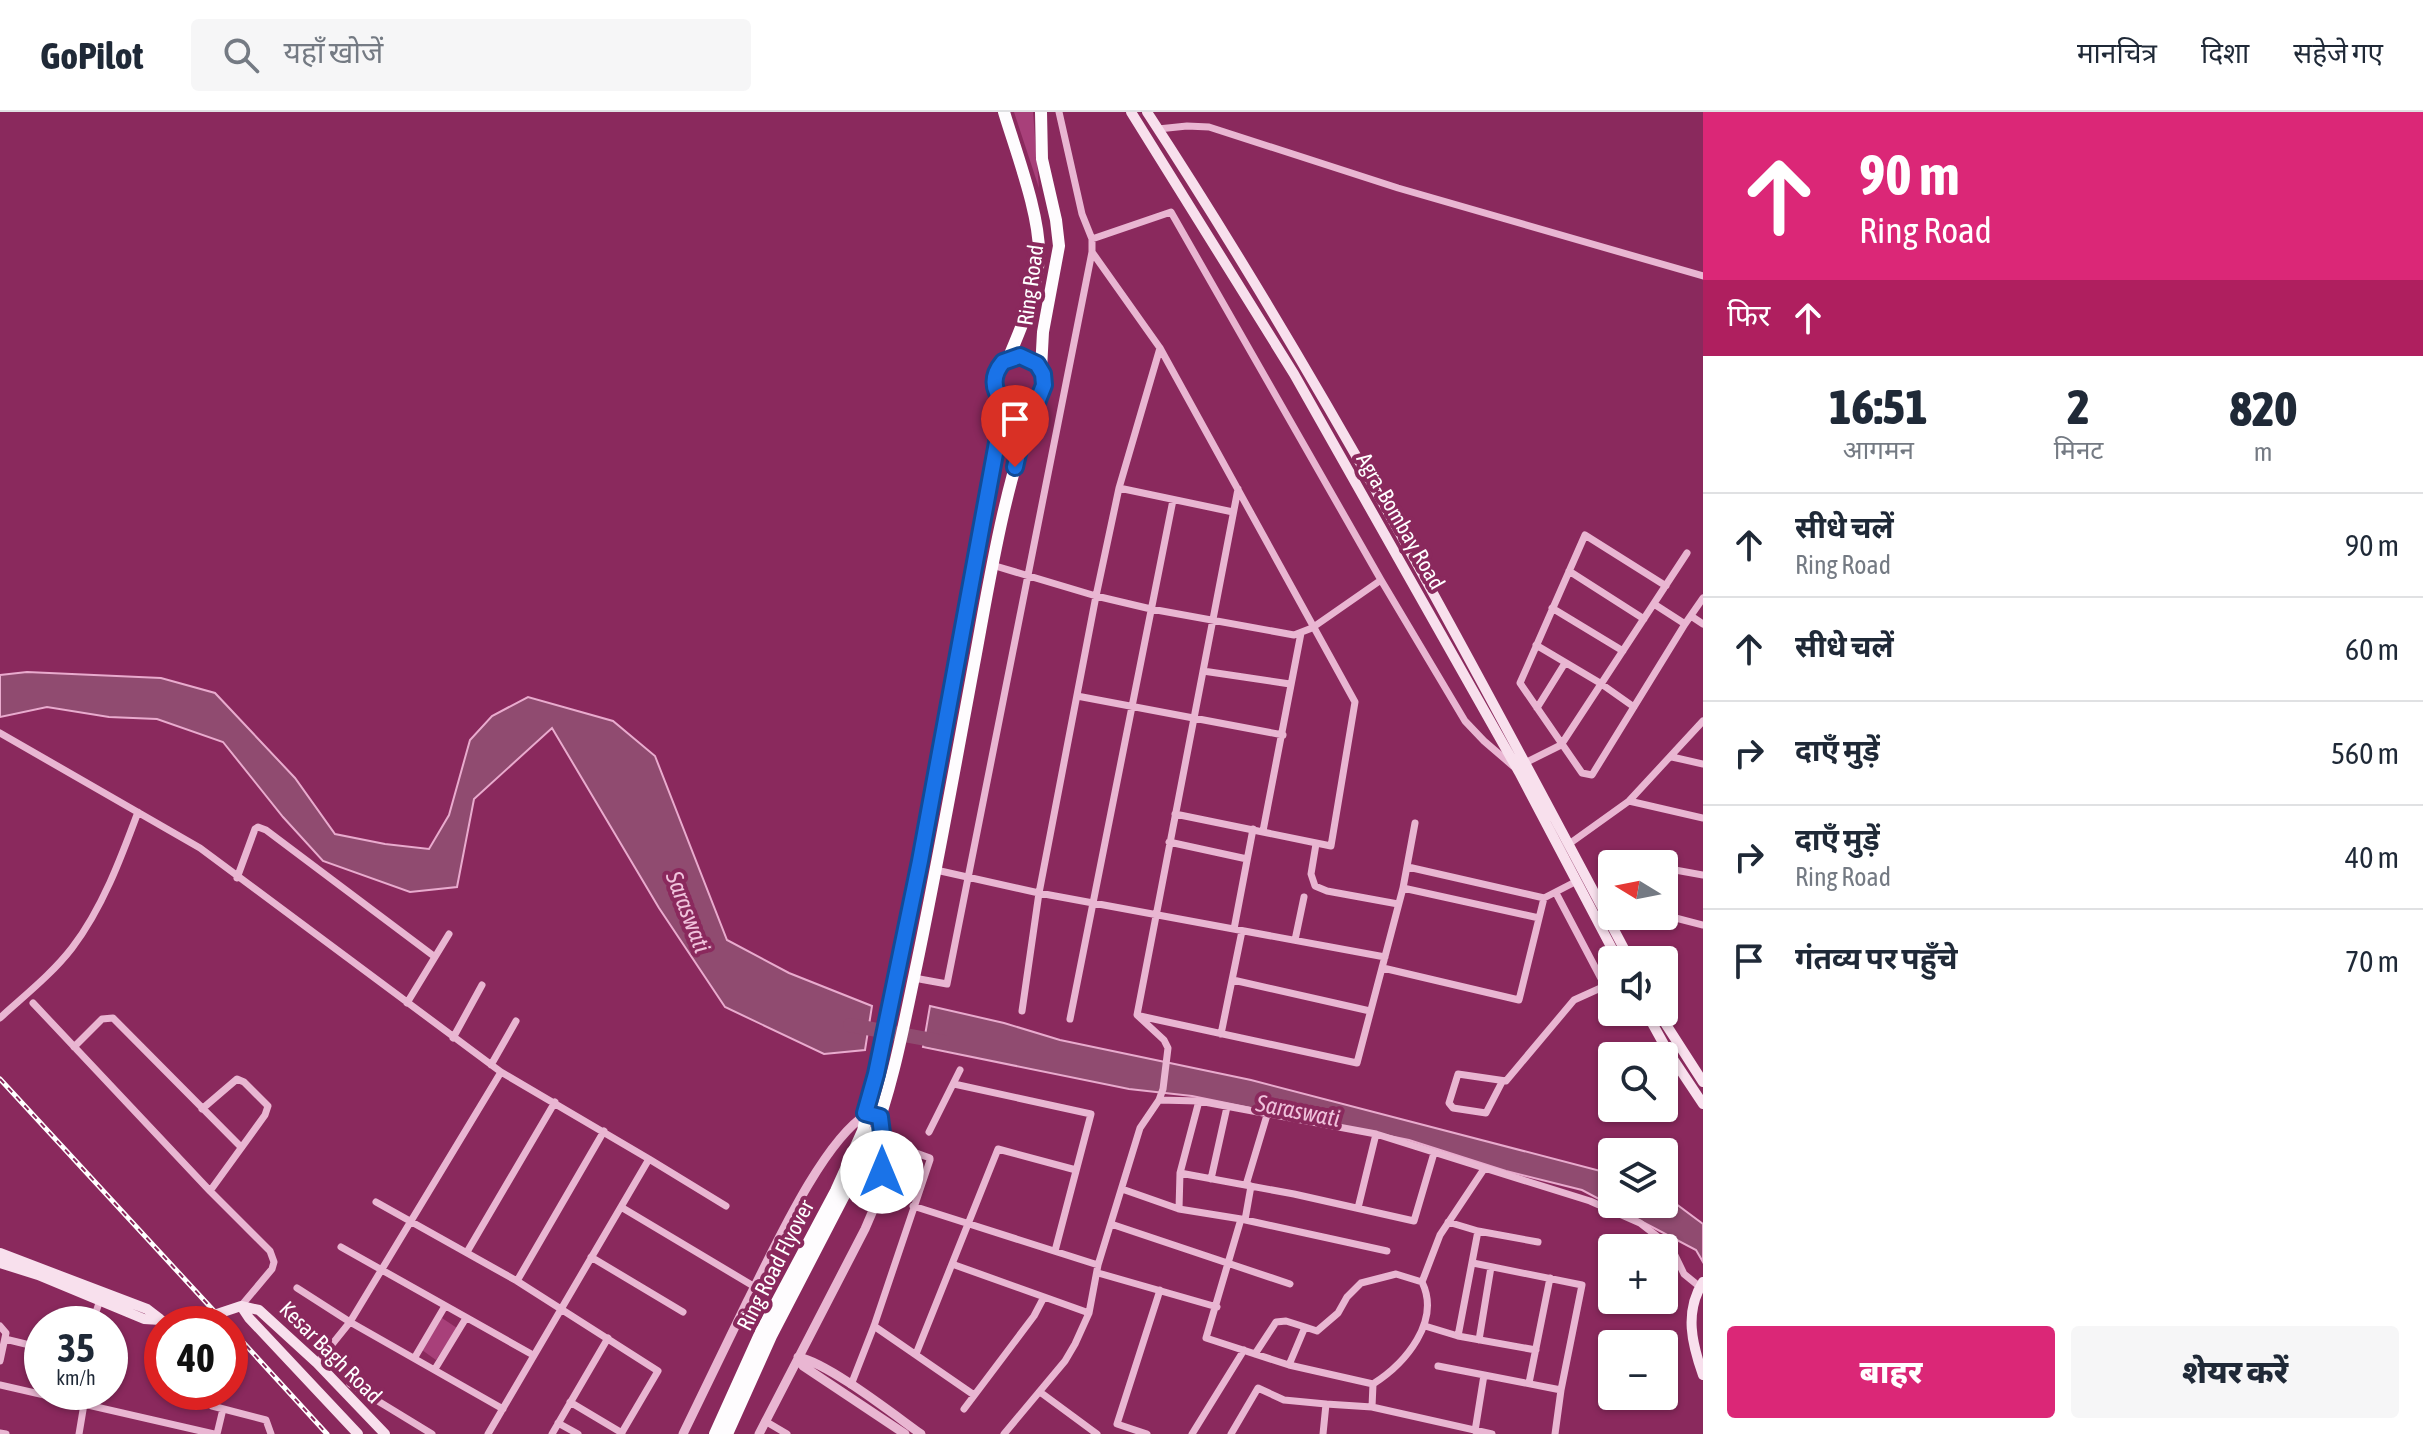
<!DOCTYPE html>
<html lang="hi">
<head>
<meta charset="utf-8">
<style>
  body { margin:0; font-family:"Asap Condensed","Noto Sans Devanagari",sans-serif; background:#f6f6f7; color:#1f2937; height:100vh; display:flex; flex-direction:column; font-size:30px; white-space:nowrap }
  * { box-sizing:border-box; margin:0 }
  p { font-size:26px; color:#747a83 }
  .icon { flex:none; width:44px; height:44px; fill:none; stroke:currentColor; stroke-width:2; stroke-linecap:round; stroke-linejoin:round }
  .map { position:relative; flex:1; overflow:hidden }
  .panel { display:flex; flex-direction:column; background:#fff; width:720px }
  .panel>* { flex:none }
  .guide { background:#db2777; color:#fff; overflow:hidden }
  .needle { width:52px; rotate:280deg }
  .controls { position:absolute; left:1598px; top:738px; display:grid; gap:16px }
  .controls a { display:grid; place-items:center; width:80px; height:80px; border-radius:8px; background:#fff; box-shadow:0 2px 6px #0004; font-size:40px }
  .speed { position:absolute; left:24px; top:1194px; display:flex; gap:16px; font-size:40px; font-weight:700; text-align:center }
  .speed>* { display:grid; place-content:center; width:104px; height:104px; border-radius:50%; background:#fff; box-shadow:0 2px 6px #0004; line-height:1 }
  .speed small { font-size:20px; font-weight:400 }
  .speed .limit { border:12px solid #d22; background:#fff; color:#111 }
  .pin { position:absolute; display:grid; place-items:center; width:68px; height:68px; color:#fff; margin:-82px -34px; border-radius:50% 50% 50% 0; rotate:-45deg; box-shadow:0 0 8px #0007 }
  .pin .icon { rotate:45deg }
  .me { position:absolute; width:88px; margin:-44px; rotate:0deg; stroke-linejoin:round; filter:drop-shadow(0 0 6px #0008) }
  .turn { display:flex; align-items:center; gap:28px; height:168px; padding:0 24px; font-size:36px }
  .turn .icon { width:104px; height:104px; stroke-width:2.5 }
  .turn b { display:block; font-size:56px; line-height:68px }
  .then { display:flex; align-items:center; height:76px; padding:0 24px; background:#0003; gap:16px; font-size:30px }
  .eta { display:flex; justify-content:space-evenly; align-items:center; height:136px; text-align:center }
  .eta b { font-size:48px; font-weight:800; line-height:56px }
  .action { display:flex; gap:16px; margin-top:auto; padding:16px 24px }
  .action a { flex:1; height:92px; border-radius:8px; background:#db2777; color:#fff; font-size:32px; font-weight:800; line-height:92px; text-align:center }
  .action a+a { background:#f6f6f7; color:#1f2937 }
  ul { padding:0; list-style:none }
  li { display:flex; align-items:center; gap:24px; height:104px; padding:0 24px; border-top:2px solid #e0e1e3 }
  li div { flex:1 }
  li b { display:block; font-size:30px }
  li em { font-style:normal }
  header { display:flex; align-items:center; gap:48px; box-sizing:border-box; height:112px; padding:0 40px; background:#fff; border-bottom:2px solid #e0e1e3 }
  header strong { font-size:38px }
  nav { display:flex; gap:44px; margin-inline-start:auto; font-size:28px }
  .search { width:560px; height:72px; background:#f6f6f7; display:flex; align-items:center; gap:20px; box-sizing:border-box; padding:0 28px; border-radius:8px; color:#747a83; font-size:30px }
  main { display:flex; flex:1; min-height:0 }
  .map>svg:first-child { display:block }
</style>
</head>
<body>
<header>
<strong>GoPilot</strong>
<div class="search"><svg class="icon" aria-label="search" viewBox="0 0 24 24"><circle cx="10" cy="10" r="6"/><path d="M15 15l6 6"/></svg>यहाँ खोजें</div>
<nav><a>मानचित्र</a><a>दिशा</a><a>सहेजे गए</a></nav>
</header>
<main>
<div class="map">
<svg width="1703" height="1322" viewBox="0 0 1703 1322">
  <rect width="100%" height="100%" fill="#8a295d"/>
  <path fill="#a8407a" d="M1014 0H1033L1039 76Z
    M442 1206 457 1216 436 1248 422 1238Z"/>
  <path fill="#904b70" stroke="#e9abce" stroke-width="2" d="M27 560 161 566 215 581 295 666 335 722 385 732 429 737 449 703 470 628 492 604 528 585 613 609 655 644 727 828 789 861 872 894 865 938 824 942 725 895 659 796 552 616 474 687 457 775 410 780 323 749 283 705 223 630 157 607 109 605 47 595 0 605V563Z
    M930 894 1004 911 1060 928 1251 968 1612 1062V1092H1664V1083L1703 1112V1150L1696 1138 1582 1078 1506 1059 1409 1028 1192 984 1129 977 923 935Z"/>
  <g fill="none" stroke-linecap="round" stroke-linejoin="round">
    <path stroke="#904b70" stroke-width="14" d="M850 913 943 930"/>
    <path stroke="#e9b6d2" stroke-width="7" d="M1059 0 1082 102 1092 127V140L1160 236 1355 590 1331 734 1175 702
      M1158 17 1187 14 1209 15 1398 76 1703 164
      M1092 127 1171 100 1381 468 1465 609 1484 629 1513 654
      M1119 376 1233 400
      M992 453 1096 484 1151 497 1294 523 1312 516 1381 468
      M1569 459 1644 507
      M1654 492 1685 512 1592 663 1582 661 1520 571 1585 423 1666 474
      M1552 496 1623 539
      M1691 504 1703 512
      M1685 512 1703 486
      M1536 533 1600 571 1634 595
      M1203 559 1290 572
      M1077 584 1283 623
      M1537 596 1565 551
      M0 621 200 736 501 960 649 1047 488 1322
      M1672 645 1703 652
      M1521 653 1561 633 1687 441
      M1629 689 1703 706
      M1263 719 1301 521
      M1169 730 1247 747
      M1316 732 1311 762 1315 774 1327 779 1398 792
      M1569 732 1629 689 1703 609
      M1620 748 1642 752
      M1408 755 1544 786 1575 770
      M1664 756 1703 763
      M936 758 1039 781 1385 845
      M237 766 255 717 258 715 266 718 435 845 407 891
      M1403 776 1539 806
      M1664 803 1703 813
      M1234 817 1253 717
      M1295 828 1304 785
      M435 845 449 822
      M1383 856 1519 888 1544 786
      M914 866 947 872 1092 140
      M1233 868 1370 899
      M33 891 210 1079 270 1139 274 1150 272 1157 241 1194
      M1022 899 1039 781 1096 484 1119 376 1160 236
      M1140 904 1357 951 1403 776 1415 711
      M0 906C24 884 52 862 72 836 102 797 121 746 138 700
      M1070 907 1173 388
      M1221 922 1242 819
      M453 926 482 873
      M74 935 102 907 113 906 241 1035
      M491 953 516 909
      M1502 970 1486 1001 1453 996 1449 991 1458 962 1506 969 1574 888 1605 874 1556 781
      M954 972 1091 1002 1055 1139
      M1159 988 1199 989 1376 1022 1590 1089 1640 1111 1671 1135 1684 1162 1700 1175
      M202 997 237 967 244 970 268 994 265 1003 210 1079
      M929 1020 960 958
      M649 1047 726 1094
      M1180 1061 1294 1082 1414 1109 1434 1041
      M1211 1067 1227 995
      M1246 1073 1267 1003
      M1122 1077 1179 1097 1241 1107 1387 1139
      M376 1090 517 1169 658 1259 621 1322
      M913 1094 1098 1153
      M621 1095 755 1175
      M1358 1096 1376 1022
      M1179 1097 1180 1061 1199 989
      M1241 1107 1206 1226 1289 1253 1305 1215 1317 1219 1338 1201 1347 1185 1361 1171 1396 1162 1422 1170C1441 1209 1406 1251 1373 1272L1372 1295
      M1245 1108 1251 1074
      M1448 1110 1478 1119
      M1111 1112 1290 1172
      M341 1135 533 1243
      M467 1140 555 990
      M591 1145 683 1200
      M1473 1151 1582 1173 1561 1278 1555 1322
      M952 1152 1089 1201
      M1098 1161 1217 1195
      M517 1169 604 1019
      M1422 1170 1440 1123 1484 1057
      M297 1176 350 1210 503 1297
      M92 1212 100 1188
      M0 1214 6 1221 0 1249
      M874 1214 974 1283
      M1425 1214 1458 1224 1536 1238
      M1458 1224 1478 1119 1538 1130
      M5 1227 42 1236
      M1479 1228 1491 1155
      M916 1242 998 1037 1076 1058
      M1255 1242 1276 1210 1286 1209 1305 1215
      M415 1245 445 1194
      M317 1251 350 1210 501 960
      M1289 1253 1373 1272
      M1438 1254 1561 1278
      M435 1257 466 1206
      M1529 1271 1550 1166
      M350 1272 432 1322
      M0 1273 214 1322
      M851 1273 874 1214 930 1048V1046L883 1029
      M208 1280V1288L212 1294 266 1308 271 1322
      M1040 1280 1097 1322
      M570 1290 622 1321
      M1326 1292 1372 1295 1492 1322
      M964 1297 1034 1204 1044 1185
      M765 1309 787 1322
      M558 1311 578 1322
      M1475 1319 1484 1263
      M0 1321 6 1322
      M79 1322 86 1280
      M217 1322 223 1297
      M552 1322 608 1226
      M1004 1322 1065 1249 1075 1232 1089 1201 1098 1153 1140 1016 1159 988 1163 977 1168 936 1164 928 1137 903 1238 377
      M1147 1322 1117 1312 1160 1178
      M1192 1322 1244 1238
      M1231 1322 1258 1276 1284 1288 1326 1292 1323 1322"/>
    <path stroke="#e9b6d2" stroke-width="9" d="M798 1245C828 1251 893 1302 921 1322
      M798 1245 803 1254 905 1322
      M683 1322C704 1278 726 1234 747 1190 772 1141 822 1029 867 1002
      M759 1322 865 1117 880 1082 884 1038 880 1007"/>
    <path stroke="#f8e0ed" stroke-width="10" d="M1131 0 1294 262 1519 660 1618 848
      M1147 0C1325 272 1478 561 1630 848
      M1646 900 1667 938 1703 992
      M1658 900 1703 970
      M0 1141 147 1197 160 1207
      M0 1151 38 1163 144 1207 161 1208 168 1212
      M1703 1170C1684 1200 1692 1232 1703 1263
      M241 1194 249 1206 358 1322
      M201 1212 217 1202 241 1194 259 1198 317 1251 385 1322"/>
    <path stroke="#fefcfe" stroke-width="12" d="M1004 0C1016 40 1041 105 1039 146 1037 180 1021 216 1008 247
      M1041 0 1042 47 1056 108 1059 134 1043 220 1041 257
      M994 270a25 25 0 1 1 50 0a25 25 0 1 1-50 0Z
      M715 1322 761 1220 836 1079 863 1019 920 749 1004 290
      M727 1322 771 1224 870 1033C893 974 904 912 917 851 938 750 956 649 975 547 991 460 1005 371 1037 288"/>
    <defs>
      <path id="rail" d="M0 967 226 1212
        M230 1216 327 1322"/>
    </defs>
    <use href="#rail" stroke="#fff" stroke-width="5"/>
    <use href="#rail" stroke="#8a295d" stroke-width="2" stroke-dasharray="6" stroke-linecap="butt"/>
  </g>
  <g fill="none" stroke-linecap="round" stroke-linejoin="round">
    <defs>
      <path id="route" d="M882 1060 884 1038 880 1005 865 1001 876 962 920 749 996 336 1004 290C991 277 992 263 1003 250L1020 244 1037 252 1043 262 1044 273 1020 333 1015 355"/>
    </defs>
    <use href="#route" stroke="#114b97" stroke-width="20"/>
    <use href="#route" stroke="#1a73e8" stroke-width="14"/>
  </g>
  <g text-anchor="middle" stroke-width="8" stroke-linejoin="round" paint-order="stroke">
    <g font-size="22" fill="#fff" stroke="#8a295d">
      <text transform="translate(1030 173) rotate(-82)" y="8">Ring Road</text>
      <text transform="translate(1401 409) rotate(60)" y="8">Agra-Bombay Road</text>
      <text transform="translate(775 1153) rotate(-63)" y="8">Ring Road Flyover</text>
      <text transform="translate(331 1240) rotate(45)" y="8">Kesar Bagh Road</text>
    </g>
    <g font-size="24" font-style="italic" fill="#f0c2dc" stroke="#8a295d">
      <text transform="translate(688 800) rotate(69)" y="8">Saraswati</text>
      <text transform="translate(1298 999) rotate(11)" y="8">Saraswati</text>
    </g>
  </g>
</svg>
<div class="controls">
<a><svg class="needle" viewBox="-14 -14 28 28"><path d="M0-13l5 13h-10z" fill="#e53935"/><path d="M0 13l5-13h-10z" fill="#747a83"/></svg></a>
<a><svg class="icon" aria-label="sound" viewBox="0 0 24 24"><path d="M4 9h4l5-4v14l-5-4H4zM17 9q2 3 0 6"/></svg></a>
<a><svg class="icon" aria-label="search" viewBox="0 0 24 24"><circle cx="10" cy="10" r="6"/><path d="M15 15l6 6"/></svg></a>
<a><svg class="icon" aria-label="layers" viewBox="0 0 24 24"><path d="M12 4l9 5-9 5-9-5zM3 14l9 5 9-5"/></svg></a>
<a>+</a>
<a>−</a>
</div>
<div class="speed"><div>35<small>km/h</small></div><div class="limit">40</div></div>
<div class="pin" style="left:1015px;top:355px;background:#d93025"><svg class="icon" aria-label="arrive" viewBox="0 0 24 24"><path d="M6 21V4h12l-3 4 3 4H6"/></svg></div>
<svg class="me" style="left:882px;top:1060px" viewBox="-20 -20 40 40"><circle r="19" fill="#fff"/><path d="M0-13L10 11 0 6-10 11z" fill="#1a73e8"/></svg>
</div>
<section class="panel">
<div class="guide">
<div class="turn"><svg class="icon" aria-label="ahead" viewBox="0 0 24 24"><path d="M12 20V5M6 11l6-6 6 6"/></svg><div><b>90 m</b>Ring Road</div></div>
<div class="then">फिर<svg class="icon" aria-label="ahead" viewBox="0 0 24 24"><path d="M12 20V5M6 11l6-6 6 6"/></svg></div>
</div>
<div class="eta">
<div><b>16:51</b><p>आगमन</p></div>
<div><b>2</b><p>मिनट</p></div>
<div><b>820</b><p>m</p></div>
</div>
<ul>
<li><svg class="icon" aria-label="ahead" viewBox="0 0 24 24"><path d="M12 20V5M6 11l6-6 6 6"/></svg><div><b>सीधे चलें</b><p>Ring Road</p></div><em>90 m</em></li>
<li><svg class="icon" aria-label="ahead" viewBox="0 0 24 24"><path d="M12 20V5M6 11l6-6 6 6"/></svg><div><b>सीधे चलें</b></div><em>60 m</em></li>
<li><svg class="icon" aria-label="right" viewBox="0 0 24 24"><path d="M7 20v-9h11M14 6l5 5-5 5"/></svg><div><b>दाएँ मुड़ें</b></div><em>560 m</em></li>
<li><svg class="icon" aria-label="right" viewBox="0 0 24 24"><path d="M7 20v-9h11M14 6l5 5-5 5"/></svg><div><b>दाएँ मुड़ें</b><p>Ring Road</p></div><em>40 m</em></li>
<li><svg class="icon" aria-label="arrive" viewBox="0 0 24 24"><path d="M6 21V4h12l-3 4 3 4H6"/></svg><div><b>गंतव्य पर पहुँचे</b></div><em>70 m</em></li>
</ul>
<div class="action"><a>बाहर</a><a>शेयर करें</a></div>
</section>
</main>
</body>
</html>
